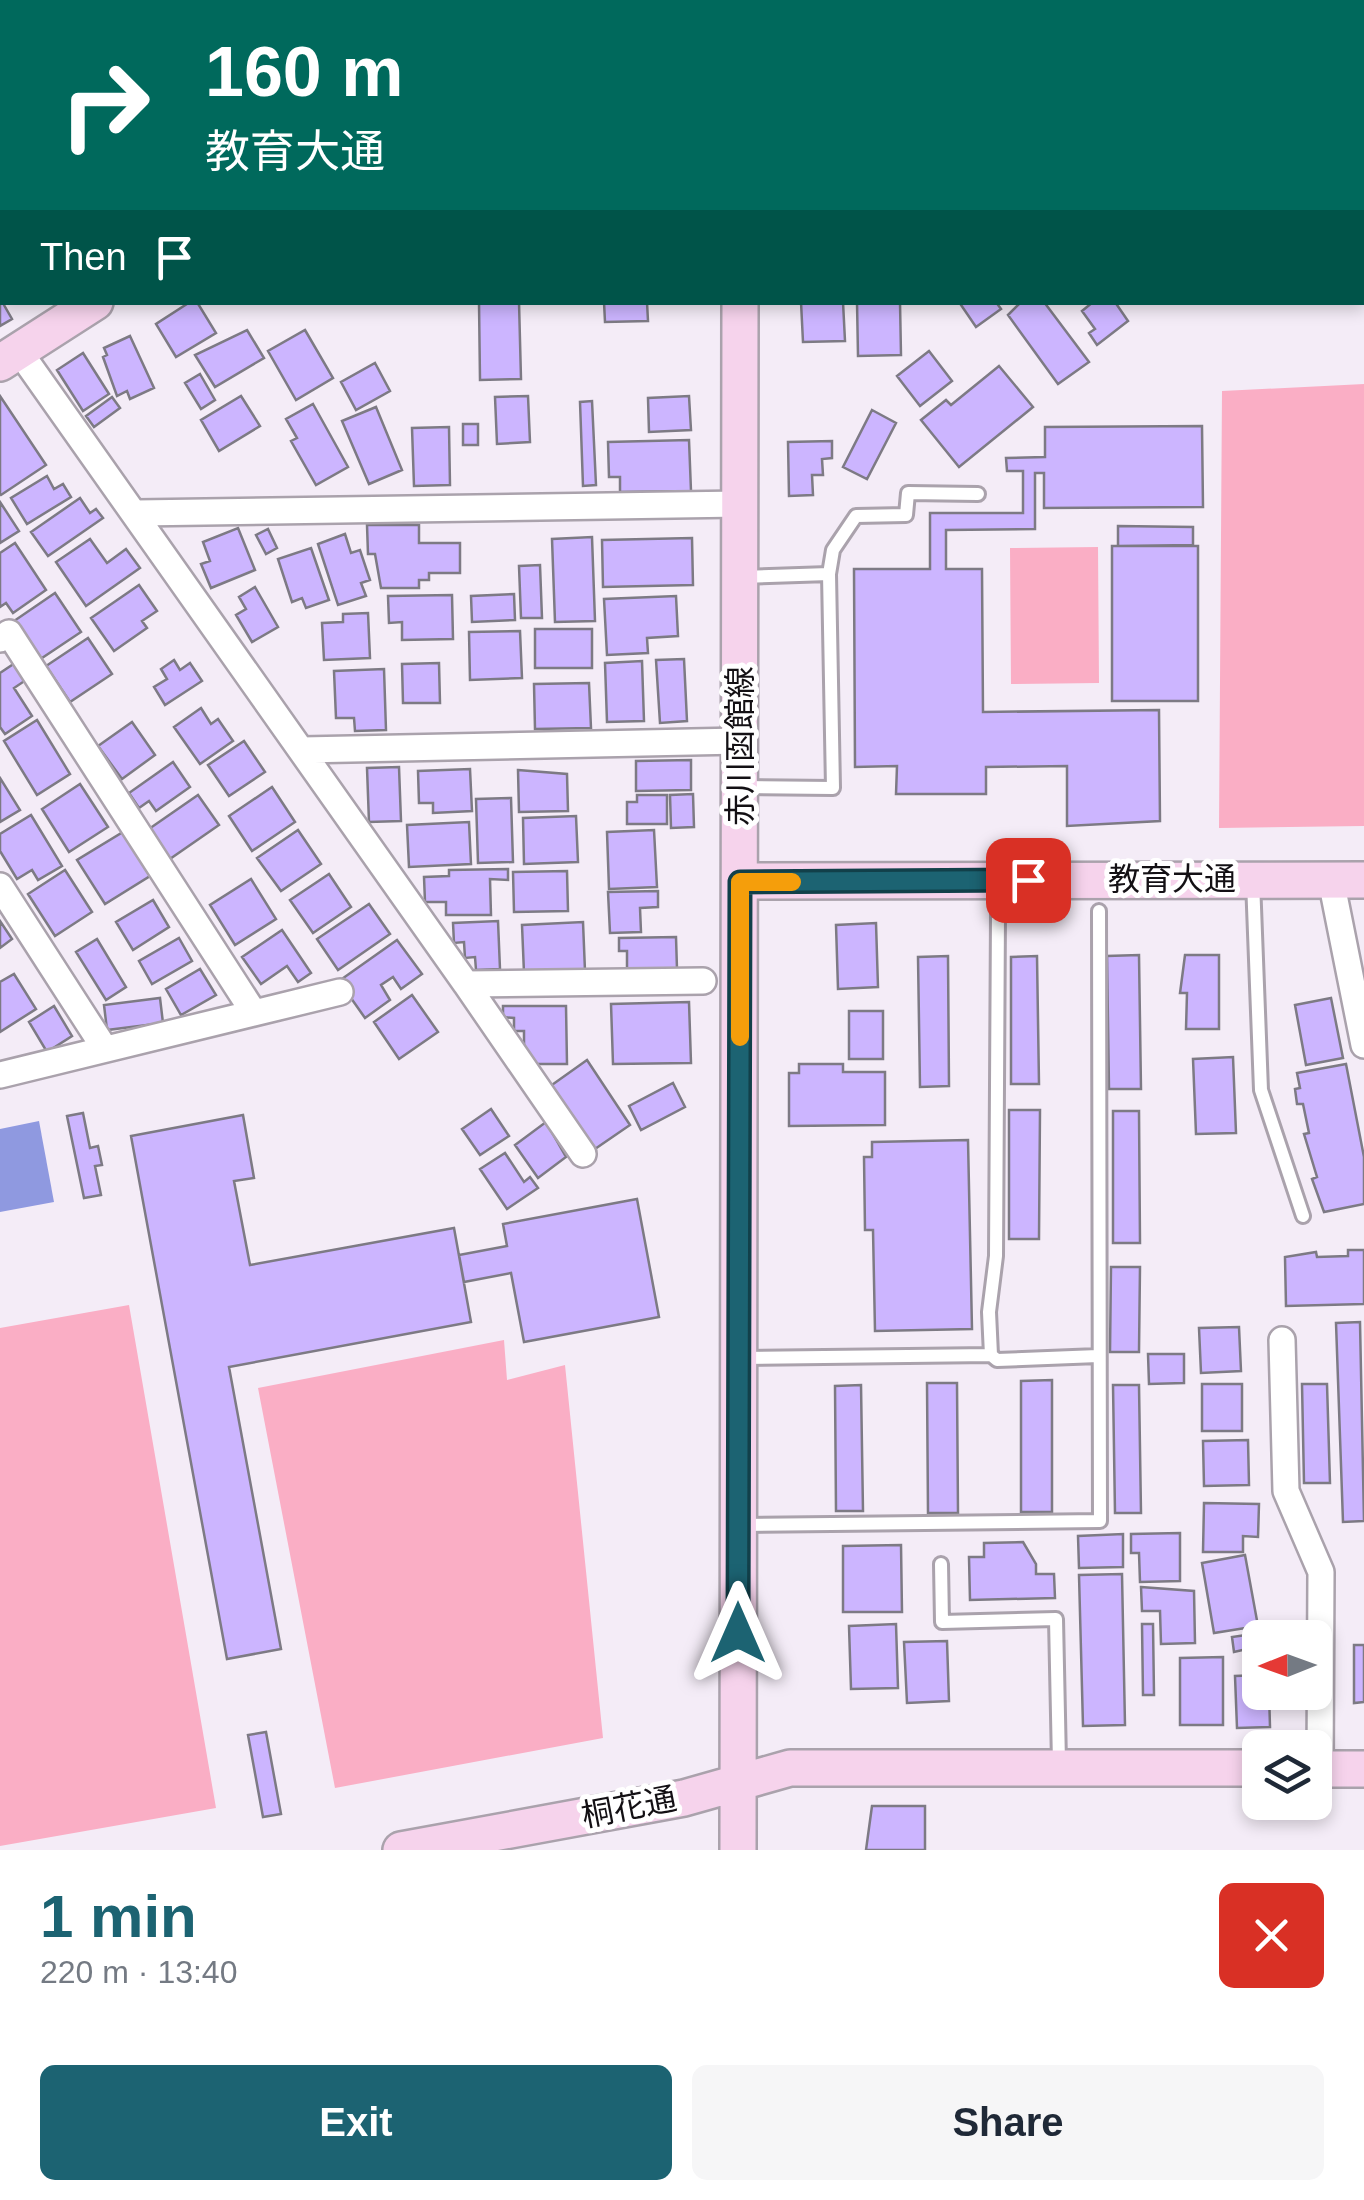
<!DOCTYPE html>
<html lang="en">
<head>
<meta charset="utf-8">
<style>
  body { margin:0; font-family:Arial,"Noto Sans JP",sans-serif; background:#f6f6f7; color:#1f2937; height:100vh; display:flex; flex-direction:column; font-size:38px; white-space:nowrap }
  * { box-sizing:border-box; margin:0 }
  p { font-size:32px; color:#747a83 }
  .icon { flex:none; width:55px; height:55px; fill:none; stroke:currentColor; stroke-width:2; stroke-linecap:round; stroke-linejoin:round }
  .map { position:relative; height:1850px; overflow:hidden }
  .drawer { display:flex; flex-direction:column; background:#fff; flex:1 }
  .drawer>* { flex:none }
  .banner { position:absolute; left:0px; top:0px; width:1365px; height:305px; box-shadow:0 5px 15px #0003; background:#00695c; color:#fff; overflow:hidden }
  .needle { width:65px; rotate:269deg }
  .fabs { position:absolute; left:1242px; top:1620px; display:grid; gap:20px }
  .fabs a { display:grid; place-items:center; width:90px; height:90px; border-radius:15px; background:#fff; box-shadow:0 5px 15px #0003; font-size:50px }
  .pin { position:absolute; display:grid; place-items:center; width:85px; height:85px; color:#fff; margin:-42px; border-radius:20px; box-shadow:0 5px 15px #0006 }
  .me { position:absolute; width:110px; margin:-55px; rotate:0deg; stroke-linejoin:round; filter:drop-shadow(0 0 8px #0008) }
  .turn { display:flex; align-items:center; gap:35px; height:210px; padding:0 40px; font-size:45px }
  .turn .icon { width:130px; height:130px; stroke-width:2.5 }
  .turn b { display:block; font-size:70px; line-height:85px }
  .then { display:flex; align-items:center; height:95px; padding:0 40px; background:#0003; gap:20px; font-size:38px }
  .round { display:grid; place-items:center; flex:none; width:105px; height:105px; border-radius:15px; background:#f6f6f7 }
  .overview { display:flex; align-items:center; justify-content:space-between; height:170px; padding:0 40px }
  h1 { font-size:60px; font-weight:700; line-height:75px; color:#1c6372 }
  .primary-button { display:flex; gap:20px; margin-top:auto; padding:20px 40px }
  .primary-button a { flex:1; height:115px; border-radius:15px; background:#1c6372; color:#fff; font-size:40px; font-weight:700; line-height:115px; text-align:center }
  .primary-button a+a { background:#f6f6f7; color:#1f2937 }
  .map>svg:first-child { display:block }
</style>
</head>
<body>
<div class="map">
<svg width="1364" height="1850" viewBox="0 0 1364 1850">
  <rect width="100%" height="100%" fill="#f4ecf7"/>
  <path fill="#faaec5" d="M1364 384V826L1219 828 1222 391Z
    M1098 547 1099 683 1011 684 1010 548Z
    M129 1305 216 1808 0 1846V1328Z
    M504 1340 507 1380 565 1365 603 1738 335 1788 258 1388Z"/>
  <path fill="#8f99e0" d="M39 1121 54 1202 0 1212V1129Z"/>
  <path fill="#ccb5ff" stroke="#7d7a84" stroke-width="2.5" d="M0 298 12 319 0 326Z
    M190 302H197L216 333 176 357 156 324Z
    M479 302H519L521 379 480 380Z
    M604 302H647L648 321 605 322Z
    M801 302H843L845 341 803 342Z
    M857 302H900L901 355 858 356Z
    M959 302H996L1001 309 976 327Z
    M1021 302H1044L1089 362 1058 384 1008 315Z
    M1093 302H1115L1128 321 1097 345 1089 333 1095 329 1082 311Z
    M247 330 264 358 215 387 195 355Z
    M305 330 333 378 296 400 268 351Z
    M130 336 154 388 130 399 127 391 117 396 103 357 107 355 104 348Z
    M929 351 952 381 920 406 897 376Z
    M83 353 109 394 83 411 57 370Z
    M375 363 390 391 356 410 341 382Z
    M999 366 1033 407 959 467 921 420 946 400 951 405Z
    M200 374 215 400 201 409 185 383Z
    M0 396 46 465 1 495 0 494Z
    M241 396 260 426 219 451 201 420Z
    M528 396 530 442 497 444 495 397Z
    M689 396 691 430 649 432 648 398Z
    M112 397 120 408 94 427 86 416Z
    M592 401 596 485 583 486 580 402Z
    M313 404 348 467 316 485 291 441 297 438 286 419Z
    M376 407 402 470 369 484 342 421Z
    M872 410 896 423 867 479 843 467Z
    M463 424H478V445H463Z
    M1202 426 1203 507 1044 508V473H1035V529L946 530V569H982L983 712 1159 710 1160 821 1067 826V766L986 767V794H896L897 766 855 767 854 569H930V513H1023V471H1007L1006 458 1045 457V427Z
    M449 427 450 485 414 486 412 428Z
    M689 440 691 491 620 492V477H609L608 442Z
    M832 441V458L822 459 823 475H812L813 495 789 496 788 442Z
    M47 476 54 489 63 484 71 497 27 524 11 498Z
    M80 498 90 513 96 509 103 518 48 556 31 532Z
    M0 502 19 531 0 543Z
    M367 525H419V543H460V573H429V580H419V588H381L375 554H368Z
    M1118 526 1193 527V545L1118 546Z
    M238 528 255 570 211 588 201 564 210 561 203 542Z
    M268 529 277 548 266 554 256 535Z
    M345 534 351 553 360 550 370 580 361 583 366 596 338 605 318 544Z
    M592 537 595 621 555 622 552 539Z
    M692 538 693 585 603 587 602 540Z
    M90 539 107 563 126 549 140 568 86 606 56 562Z
    M15 543 46 590 13 613 6 603 0 607V553Z
    M1112 546H1198V701H1112Z
    M311 548 329 600 306 608 302 598 292 602 278 559Z
    M540 565 542 618H521L519 566Z
    M139 585 157 611 142 621 147 628 114 651 91 618Z
    M255 587 278 627 252 642 236 615 246 609 239 597Z
    M55 593 81 632 39 660 14 621Z
    M514 594 515 620 472 622 471 596Z
    M452 595 453 639 402 640V622L389 623 388 596Z
    M676 596 678 636 647 638 648 653 607 655 604 599Z
    M368 613 370 658 324 660 322 623 343 622V614Z
    M535 629H592V668H535Z
    M520 631 522 678 470 680 469 632Z
    M88 638 112 674 70 702 46 666Z
    M684 659 687 721 660 723 656 660Z
    M174 660 180 670 190 663 202 681 165 705 154 687 167 679 161 669Z
    M642 661 644 721 607 722 605 663Z
    M15 663 26 680 14 688 32 716 5 734 0 727V673Z
    M439 663 440 703H403L402 664Z
    M384 669 386 730 355 731 354 718H336L334 671Z
    M589 683 591 728 535 729 534 684Z
    M201 708 211 724 218 719 233 741 200 764 174 727Z
    M37 720 70 774 37 795 4 741Z
    M132 722 155 755 122 779 98 746Z
    M244 741 265 772 229 796 208 765Z
    M691 760V790L636 791V761Z
    M173 762 190 787 156 811 149 801 139 808 129 793Z
    M399 767 401 821 369 822 367 768Z
    M470 769 472 811 433 813V803H419L418 771Z
    M518 770 567 774 568 811 519 812Z
    M0 778 20 810 0 822Z
    M80 784 108 827 69 852 42 809Z
    M272 787 295 822 252 851 229 816Z
    M693 794 694 827 671 828 670 795Z
    M198 795 219 825 167 861 146 831Z
    M637 795H667V824H627V802H637Z
    M511 798 513 862 478 863 476 799Z
    M31 815 62 866 38 880 32 870 17 879 0 851V834Z
    M576 816 578 862 524 864 523 818Z
    M469 822 471 864 409 867 407 825Z
    M298 830 321 864 281 891 257 858Z
    M654 830 657 887 609 889 607 832Z
    M123 832 150 876 105 904 77 860Z
    M508 869V880L490 879 491 915H446V902H425L424 877 449 876V870Z
    M65 870 92 912 55 936 28 894Z
    M567 871 568 911 514 912 513 872Z
    M329 874 351 907 313 933 290 900Z
    M251 879 276 919 235 945 210 905Z
    M658 891V907L640 908 641 932 610 933 608 892Z
    M153 900 169 927 133 950 116 922Z
    M369 904 390 934 338 970 317 939Z
    M0 921 12 939 0 948Z
    M498 921 500 969 476 970 475 957 465 958 464 942 454 943 453 923Z
    M583 922 585 971 524 973 522 925Z
    M876 923 878 987 838 989 836 925Z
    M282 930 311 973 298 982 287 966 261 984 242 957Z
    M676 937 677 969 627 970V951H619V938Z
    M179 938 192 961 152 984 139 961Z
    M97 939 126 987 106 1000 76 952Z
    M397 940 422 974 401 989 393 977 381 985 390 1000 365 1018 339 981Z
    M1139 955 1141 1089H1109L1107 956Z
    M1185 955H1219V1029H1186L1187 993H1180Z
    M948 956 949 1086 920 1087 918 957Z
    M1037 956 1039 1084H1011V957Z
    M200 969 216 995 181 1015 166 989Z
    M14 974 36 1009 0 1032V982Z
    M412 995 438 1032 399 1059 374 1022Z
    M160 998 163 1023 107 1030 104 1005Z
    M1331 998 1343 1058 1306 1065 1295 1005Z
    M689 1002 691 1063 613 1064 611 1004Z
    M54 1006 72 1036 47 1052 29 1022Z
    M503 1006H566L567 1064H532L524 1057V1031H514V1018L503 1017Z
    M849 1011H883V1059H849Z
    M1233 1057 1236 1133 1196 1134 1193 1059Z
    M587 1060 630 1125 592 1151 549 1087Z
    M799 1064H843V1072H885V1125L789 1126V1073H799Z
    M1346 1064 1364 1157V1204L1324 1212 1312 1179 1317 1177 1304 1134 1309 1133 1303 1104H1297L1295 1089 1300 1088 1297 1073Z
    M673 1083 685 1107 641 1130 629 1106Z
    M491 1109 509 1136 480 1155 462 1129Z
    M1009 1110H1040L1039 1239H1009Z
    M1113 1111H1139L1140 1243H1113Z
    M83 1113 90 1148 98 1146 102 1165 95 1166 101 1195 84 1198 67 1116Z
    M243 1115 254 1178 234 1181 250 1265 454 1228 471 1322 229 1367 281 1649 227 1659 131 1136Z
    M546 1122 566 1157 538 1178 515 1145Z
    M968 1140 972 1329 875 1331 873 1230H865L864 1157H872V1142Z
    M505 1153 524 1182 530 1177 538 1188 507 1209 480 1169Z
    M637 1199 659 1317 524 1342 511 1273 464 1282 459 1255 507 1246 503 1224Z
    M1348 1250H1364V1304L1286 1306 1285 1257 1316 1252 1317 1257 1348 1256Z
    M1111 1267H1140L1139 1352H1110Z
    M1360 1322 1364 1521 1343 1522 1336 1323Z
    M1239 1327 1241 1371 1201 1373 1199 1328Z
    M1148 1354H1184V1383L1149 1384Z
    M1052 1380V1512H1021V1381Z
    M927 1383H957L958 1513H928Z
    M1202 1384H1242V1431H1202Z
    M1302 1384H1327L1330 1483H1304Z
    M861 1385 863 1511H836L835 1386Z
    M1113 1385H1139L1141 1513H1115Z
    M1248 1440 1249 1485 1204 1486 1203 1441Z
    M1204 1503 1259 1504 1258 1537 1243 1536V1552H1203Z
    M1180 1533V1581L1140 1582 1139 1553H1131V1534Z
    M1123 1534V1567L1079 1568 1078 1536Z
    M1023 1542 1036 1564V1574H1054L1055 1598 970 1600 969 1557H984V1543Z
    M901 1545 902 1612H843V1546Z
    M1245 1555 1258 1626 1214 1633 1202 1563Z
    M1122 1574 1125 1725 1083 1726 1079 1575Z
    M1141 1587 1194 1591 1195 1643 1161 1644 1160 1611H1142Z
    M896 1624 898 1688 851 1689 849 1626Z
    M1142 1624H1153L1154 1695H1143Z
    M1260 1633V1646L1234 1652 1232 1637Z
    M947 1641 949 1701 907 1703 904 1642Z
    M1354 1645H1364V1702L1354 1703Z
    M1223 1657V1725H1180V1658Z
    M1260 1675V1692H1269L1270 1727 1237 1728 1235 1676Z
    M266 1732 281 1814 263 1817 248 1735Z
    M872 1806H925V1850H866Z"/>
  <g fill="none" stroke-linecap="round" stroke-linejoin="round">
    <defs>
      <path id="lane" d="M742 577 829 574
        M742 787 833 788 829 574 833 550 856 516 906 515 908 493 978 494
        M1253 881 1261 1090 1303 1216
        M991 1355 997 1360 1098 1356
        M741 1358 991 1355 989 1312 996 1256 998 914
        M741 1525 1100 1521 1099 911
        M941 1564 942 1622 1056 1619 1059 1763"/>
      <path id="street" d="M346 0 349 2
        M1222 0 1224 2
        M1199 2 1203 0
        M1362 283 1364 284
        M19 351 466 984 703 981
        M137 513 741 504
        M0 639 9 633 254 1013
        M302 750 740 741
        M1331 880 1364 1045
        M0 886 105 1049
        M466 984 583 1154
        M0 1075 340 992
        M1282 1340 1286 1491 1321 1572 1320 1769"/>
      <path id="secondary" d="M561 2 565 0
        M740 2V0
        M0 363 95 302
        M740 881 1364 880
        M1315 1769H1364
        M401 1850 684 1798 790 1768H1260
        M738 1850 740 302"/>
    </defs>
    <use href="#lane" stroke="#aaa2ac" stroke-width="18"/>
    <use href="#street" stroke="#aaa2ac" stroke-width="30"/>
    <use href="#secondary" stroke="#aaa2ac" stroke-width="40"/>
    <use href="#lane" stroke="#fff" stroke-width="12"/>
    <use href="#street" stroke="#fff" stroke-width="25"/>
    <use href="#secondary" stroke="#f6d3ec" stroke-width="35"/>
  </g>
  <g fill="none" stroke-linecap="round" stroke-linejoin="round">
    <defs>
      <path id="route" d="M738 1633 740 882 1028 880"/>
    </defs>
    <use href="#route" stroke="#12404a" stroke-width="25"/>
    <use href="#route" stroke="#1c6372" stroke-width="18"/>
    <path stroke="#f59e0b" stroke-width="18" d="M740 1037V882H792"/>
  </g>
  <g text-anchor="middle" stroke-width="10" stroke-linejoin="round" paint-order="stroke">
    <g font-size="32" fill="#131014" stroke="#fff">
      <text transform="translate(740 746) rotate(-90)" y="11">赤川函館線</text>
      <text x="1172" y="890">教育大通</text>
      <text transform="translate(629 1807) rotate(-11)" y="11">桐花通</text>
    </g>
  </g>
</svg>
<div class="fabs">
<a><svg class="needle" viewBox="-14 -14 28 28"><path d="M0-13l5 13h-10z" fill="#e53935"/><path d="M0 13l5-13h-10z" fill="#747a83"/></svg></a>
<a><svg class="icon" aria-label="layers" viewBox="0 0 24 24"><path d="M12 4l9 5-9 5-9-5zM3 14l9 5 9-5"/></svg></a>
</div>
<div class="pin" style="left:1028px;top:880px;background:#d93025"><svg class="icon" aria-label="arrive" viewBox="0 0 24 24"><path d="M6 21V4h12l-3 4 3 4H6"/></svg></div>
<svg class="me" style="left:738px;top:1633px" viewBox="-20 -20 40 40"><path d="M0-17L14 15 0 8-14 15z" fill="#1c6372" stroke="#fff" stroke-width="4"/></svg>
<div class="banner">
<div class="turn"><svg class="icon" aria-label="right" viewBox="0 0 24 24"><path d="M7 20v-9h11M14 6l5 5-5 5"/></svg><div><b>160 m</b>教育大通</div></div>
<div class="then">Then<svg class="icon" aria-label="arrive" viewBox="0 0 24 24"><path d="M6 21V4h12l-3 4 3 4H6"/></svg></div>
</div>
</div>
<section class="drawer">
<div class="overview"><div><h1>1 min</h1><p>220 m · 13:40</p></div><a class="round" style="background:#d93025;color:#fff"><svg class="icon" aria-label="close" viewBox="0 0 24 24"><path d="M6 6l12 12M18 6L6 18"/></svg></a></div>
<div class="primary-button"><a>Exit</a><a>Share</a></div>
</section>
</body>
</html>
